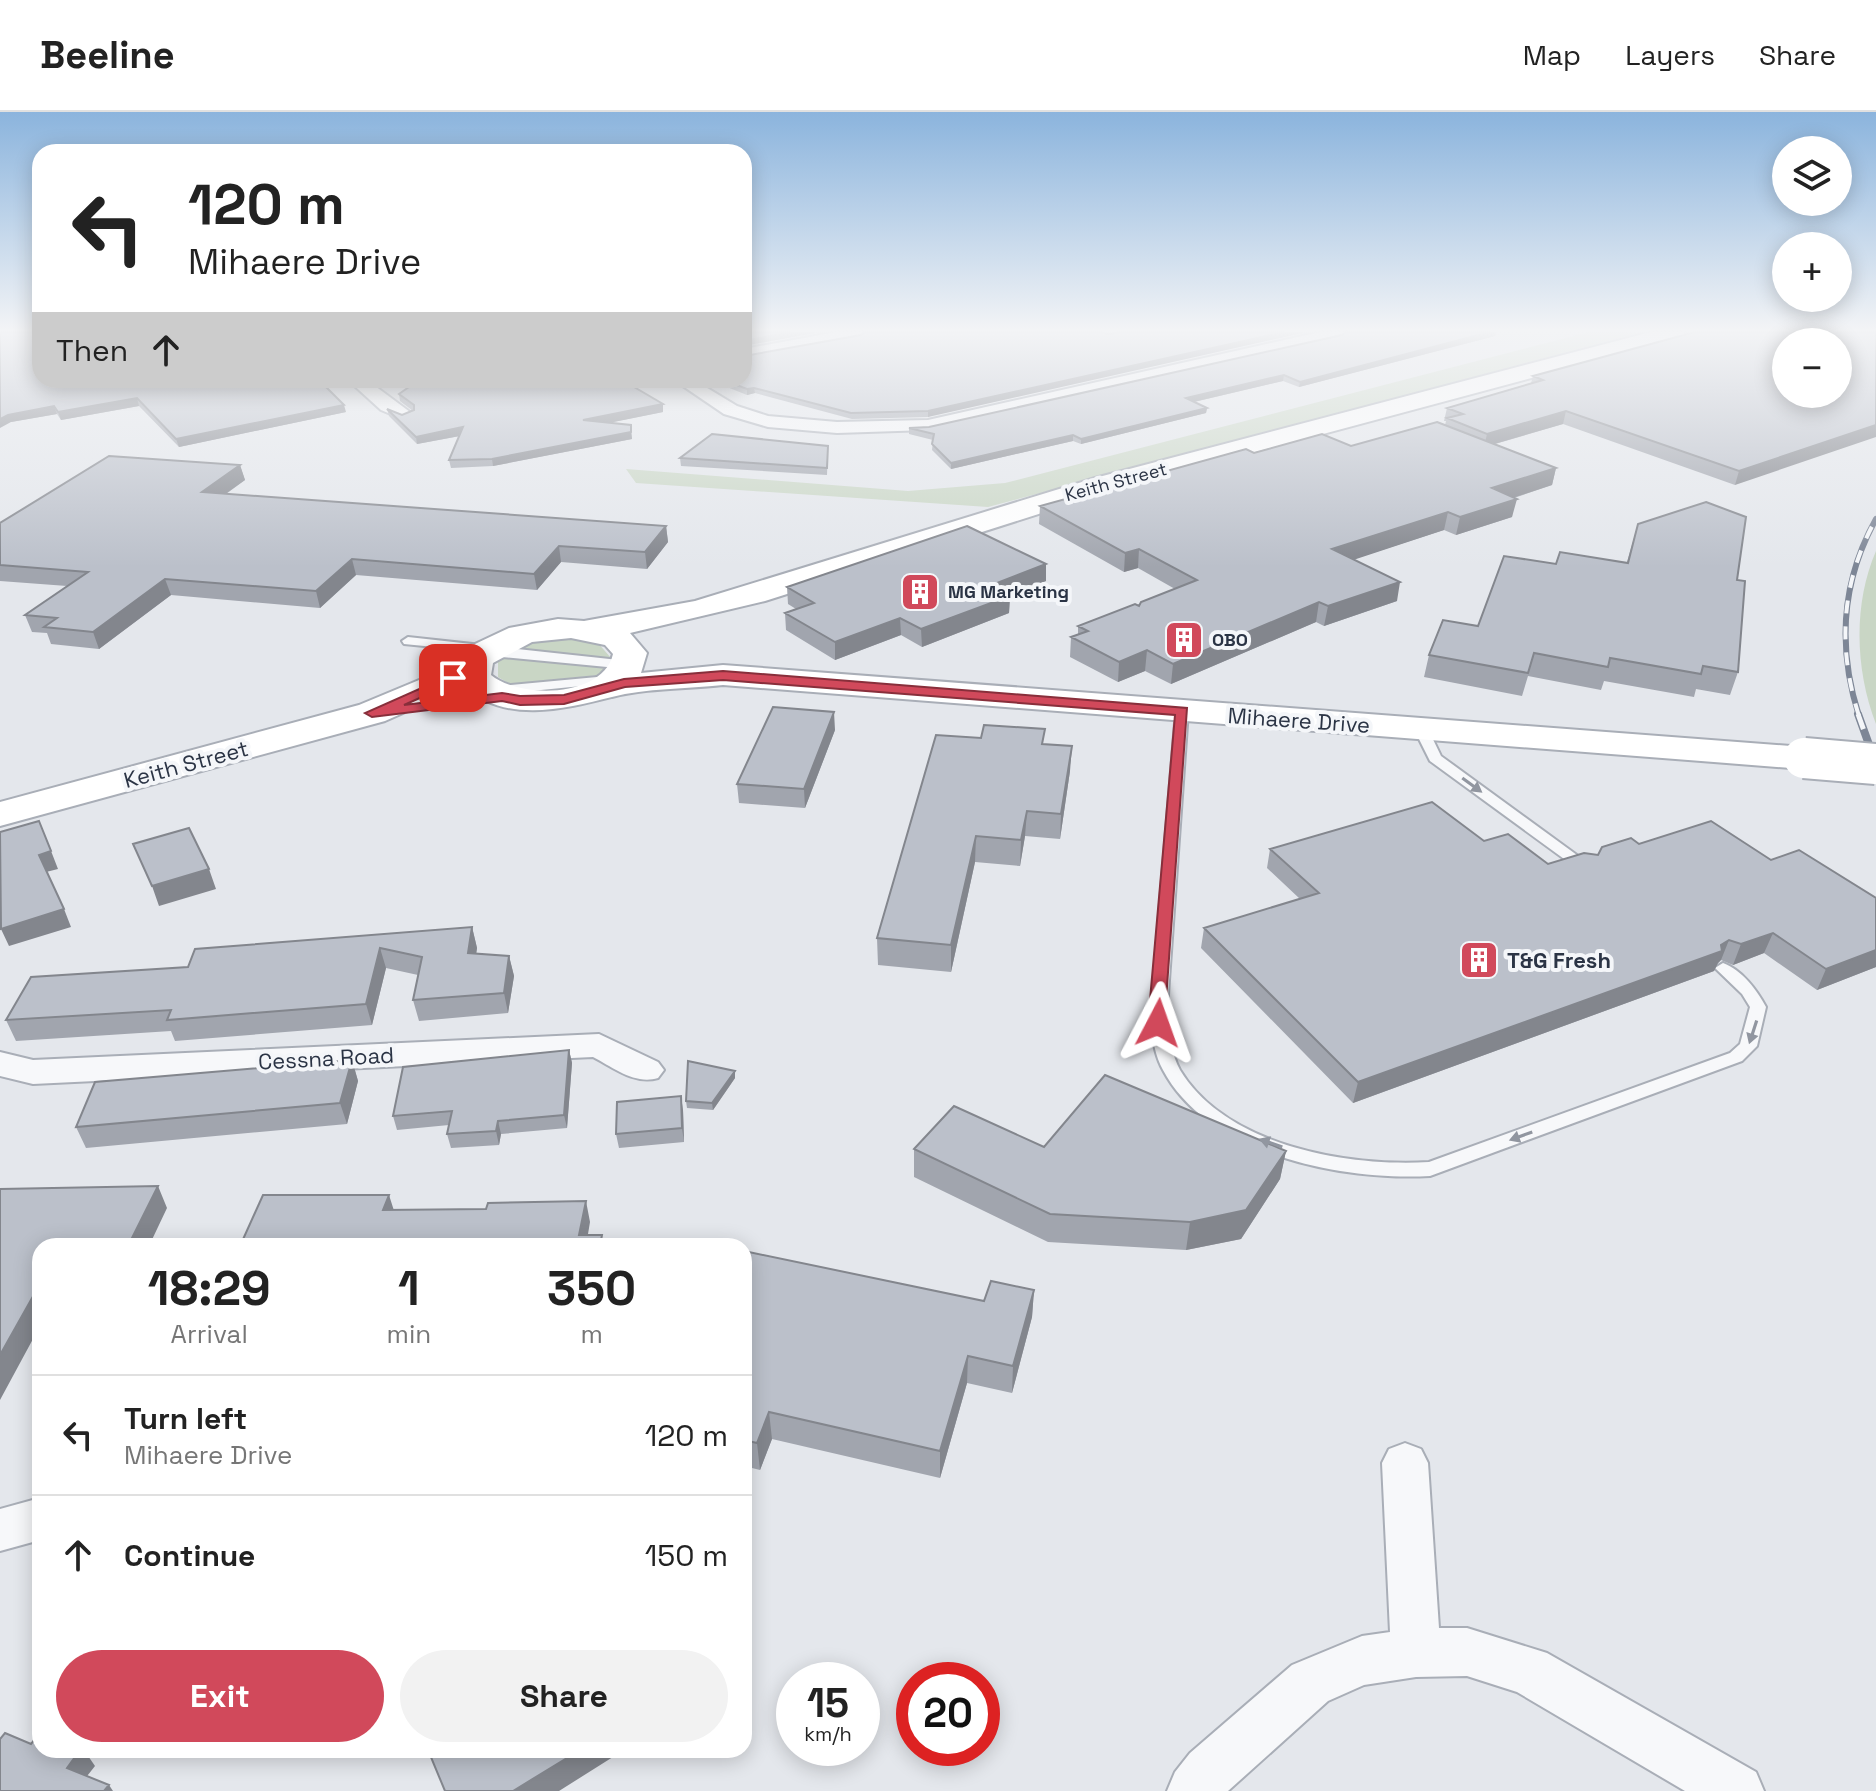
<!DOCTYPE html>
<html lang="en">
<head>
<meta charset="utf-8">
<style>
  body { margin:0; font-family:"Space Grotesk",sans-serif; background:#f2f2f2; color:#222; height:100vh; display:flex; flex-direction:column; font-size:30px; white-space:nowrap }
  * { box-sizing:border-box; margin:0 }
  p { font-size:26px; color:#767676 }
  .icon { flex:none; width:44px; height:44px; fill:none; stroke:currentColor; stroke-width:2; stroke-linecap:round; stroke-linejoin:round }
  .map { position:relative; flex:1; overflow:hidden }
  .details { position:absolute; left:32px; top:1126px; width:720px; height:520px; display:flex; flex-direction:column; background:#fff; border-radius:24px; box-shadow:0 4px 20px #0003 }
  .details>* { flex:none }
  .hud { position:absolute; left:32px; top:32px; width:720px; height:244px; border-radius:24px; box-shadow:0 4px 20px #0003; background:#fff; color:#222; overflow:hidden }
  .fabs { position:absolute; left:1772px; top:24px; display:grid; gap:16px }
  .fabs a { display:grid; place-items:center; width:80px; height:80px; border-radius:50%; background:#fff; box-shadow:0 4px 20px #0003; font-size:40px }
  .speed { position:absolute; left:776px; top:1550px; display:flex; gap:16px; font-size:40px; font-weight:700; text-align:center }
  .speed>* { display:grid; place-content:center; width:104px; height:104px; border-radius:50%; background:#fff; box-shadow:0 4px 20px #0003; line-height:1 }
  .speed small { font-size:20px; font-weight:400 }
  .speed .limit { border:12px solid #d22; background:#fff; color:#111 }
  .pin { position:absolute; display:grid; place-items:center; width:68px; height:68px; color:#fff; margin:-34px; border-radius:16px; box-shadow:0 4px 12px #0006 }
  .me { position:absolute; width:88px; margin:-44px; rotate:4deg; stroke-linejoin:round; filter:drop-shadow(0 0 6px #0008) }
  .turn { display:flex; align-items:center; gap:28px; height:168px; padding:0 24px; font-size:36px }
  .turn .icon { width:104px; height:104px; stroke-width:2.5 }
  .turn b { display:block; font-size:56px; line-height:68px }
  .then { display:flex; align-items:center; height:76px; padding:0 24px; background:#0003; gap:16px; font-size:30px }
  .eta { display:flex; justify-content:space-evenly; align-items:center; height:136px; text-align:center }
  .eta b { font-size:48px; font-weight:700; line-height:56px }
  .button { display:flex; gap:16px; margin-top:auto; padding:16px 24px }
  .button a { flex:1; height:92px; border-radius:48px; background:#d1495b; color:#fff; font-size:32px; font-weight:700; line-height:92px; text-align:center }
  .button a+a { background:#f2f2f2; color:#222 }
  ul { padding:0; list-style:none }
  li { display:flex; align-items:center; gap:24px; height:120px; padding:0 24px; border-top:2px solid #e0e0e0 }
  li div { flex:1 }
  li b { display:block; font-size:30px }
  li em { font-style:normal }
  header { display:flex; align-items:center; gap:48px; box-sizing:border-box; height:112px; padding:0 40px; background:#fff; border-bottom:2px solid #e0e0e0 }
  header strong { font-size:38px }
  nav { display:flex; gap:44px; margin-inline-start:auto; font-size:28px }
  .map>svg:first-child { display:block }
</style>
</head>
<body>
<header>
<strong>Beeline</strong>
<nav><a>Map</a><a>Layers</a><a>Share</a></nav>
</header>
<div class="map">
<svg width="1876" height="1679" viewBox="0 0 1876 1679">
  <rect width="100%" height="100%" fill="#e4e7ec"/>
  <path fill="#c9d6c5" d="M1589 220 1638 221 988 395 636 371 626 357 908 379 1005 371Z
    M1876 439V612C1855 558 1853 492 1876 439Z
    M560 525 598 531 611 546 513 536Z
    M498 546 608 555 601 563 510 572 498 565Z"/>
  <g fill="none" stroke-linecap="round" stroke-linejoin="round">
    <defs>
      <path id="lane" d="M408 525 628 549 634 553 628 557 491 544 485 540 404 532 402 529Z
        M608 564 614 568 612 571 500 582 494 578 500 574Z
        M1182 595 1188 599 1166 911C1170 926 1172 944 1180 958 1226 1034 1348 1055 1429 1050L1730 941 1740 932 1750 895 1742 882 1715 856 1723 851C1742 858 1757 878 1766 895L1757 934 1742 949 1430 1064C1343 1069 1208 1043 1163 958 1155 944 1153 927 1150 911L1176 599Z
        M1421 613 1428 617 1441 644 1592 754 1594 757 1592 760H1582L1430 649 1414 617Z"/>
      <path id="street" d="M836 220H869L861 225 744 247V237Z
        M1320 220H1349L1341 225 928 318 837 321 768 315 724 302 674 268H694L737 294 768 304 837 310 928 308Z
        M348 268H367L414 303 405 308 381 298Z
        M599 922 658 950 664 958 658 966C635 973 614 956 593 945L33 972 0 964V940L33 948Z
        M1405 1331 1421 1337 1428 1351 1439 1516H1467L1547 1541 1756 1660 1764 1679H1685L1517 1580 1467 1564 1416 1565 1364 1573 1328 1589 1228 1679H1167L1175 1660 1190 1641 1292 1553 1362 1524 1390 1520 1382 1351 1389 1337Z
        M40 1386V1428L0 1439V1397Z"/>
      <path id="secondary" d="M1651 220H1687L1684 225 1114 378 765 489 630 521 647 541 641 561 723 553 1804 635 1817 638 1823 646 1817 654 1804 657 723 573C687 577 646 576 612 585 564 597 505 612 464 574L385 609 0 714V690L359 593 460 551 475 532 509 516 558 507 584 509 695 489 1095 366ZM571 526 605 533 613 542C603 586 520 587 491 563L493 551 532 530Z"/>
    </defs>
    <use href="#lane" stroke="#a9aeb7" stroke-width="4"/>
    <use href="#street" stroke="#a9aeb7" stroke-width="4"/>
    <use href="#secondary" stroke="#a9aeb7" stroke-width="4"/>
    <use href="#lane" fill="#f7f8fa" fill-rule="evenodd"/>
    <use href="#street" fill="#f7f8fa" fill-rule="evenodd"/>
    <use href="#secondary" fill="#fff" fill-rule="evenodd"/>
    <defs>
      <path id="rail-far1" d="M1859 604C1837 535 1841 470 1876 407"/>
      <path id="rail" d="M1858 602 1876 652"/>
    </defs>
    <use href="#rail-far1" stroke="#7d8696" stroke-width="6"/>
    <use href="#rail" stroke="#7d8696" stroke-width="8"/>
    <use href="#rail-far1" stroke="#f4f6f9" stroke-width="4" stroke-dasharray="13" stroke-linecap="butt"/>
    <use href="#rail" stroke="#f4f6f9" stroke-width="5" stroke-dasharray="16" stroke-linecap="butt"/>
    <defs>
      <path id="secondary-bridge" d="M1804 646 1876 652"/>
    </defs>
    <use href="#secondary-bridge" stroke="#a9aeb7" stroke-width="44" stroke-linecap="butt"/>
    <use href="#secondary-bridge" stroke="#fff" stroke-width="40"/>
  </g>
  <path fill="#a1a5ae" d="M0 220 346 300 179 335 139 294 61 308 57 302 11 310Z
    M1102 220 928 305 852 307 755 281 747 283 722 273 714 268H744Z
    M1345 220H1496L1495 224 1299 275 1283 269 1194 290 1207 296 1206 301 1081 332 1073 329 951 357 932 338 933 328 909 322V316L929 315 1342 223Z
    M1684 220H1876L1735 373 1563 312 1495 332 1556 356 1552 373 1514 386 1512 405 1456 423 1444 418 1354 447 1397 489 1324 514 1316 510 1171 572 1145 559 1118 570 1070 545 1071 525 1078 523V514L1139 494 1175 477 1138 456 1124 460 1039 412 1040 394 1254 341 1351 334 1445 313 1446 309H1444L1447 296 1531 271 1533 264 1684 223Z
    M405 268H622L663 292V300L608 311 631 313 632 327 493 354 451 356 449 348 460 324 417 332 389 304 387 297 402 303 413 299 400 289 399 282 412 273Z
    M828 334 827 363 681 354 680 346Z
    M240 353 245 368 226 382 666 414 668 430 647 457 561 450 537 478 356 463 320 496 171 483 99 537 51 532 47 521 32 520 25 503 67 474 0 469V411Z
    M1638 412 1737 468 1738 560 1730 583 1696 577 1694 585 1604 569 1601 578 1528 564 1522 584 1424 565 1429 543 1478 514 1556 452 1627 450Z
    M1046 452V469L1007 483 1010 484 1009 501 922 535 901 523 835 548 786 518 785 501 796 497 788 492 787 475Z
    M835 618 805 696 739 691 737 672Z
    M1044 632 1070 659 1060 727 1025 724 1020 754 975 750 951 860 878 853 877 826Z
    M1484 729 1548 752 1598 743 1639 732 1771 748 1876 786V855L1817 878 1764 841 1733 853 1721 848 1718 851 1714 859 1353 991 1201 836 1204 816 1300 787 1267 756 1270 737Z
    M472 815 477 836 476 842 509 844 514 864 508 901 419 909 413 888 418 863 386 856 372 913 175 929 171 919 16 929 6 908 188 855Z
    M569 938 572 951 567 1016 501 1022 499 1033 451 1036 447 1022 449 1013 397 1018 393 1004Z
    M352 948 358 969 347 1012 86 1036 76 1015Z
    M735 959V966L713 998 687 996 686 989Z
    M683 998 684 1030 619 1036 616 1022Z
    M1044 1035 1286 1039 1280 1067 1241 1127 1186 1138 1048 1130 914 1065V1037Z
    M744 1139 984 1189 1034 1178 1032 1205 1012 1281 967 1271 940 1366 772 1327 760 1358 744 1354Z"/>
  <path fill="#83868d" d="M791 220H820L744 234V229Z
    M1284 220H1307L928 305V299Z
    M1490 220H1496L1495 224 1299 275 1300 270Z
    M1284 263 1283 269 1185 292 1186 286Z
    M754 276 755 281 747 283V277Z
    M137 286 139 294 61 308 58 300Z
    M663 292V300L584 316 583 308Z
    M344 293 346 300 179 335 176 327Z
    M54 294 57 302 11 310 0 316V307L8 303Z
    M1207 296 1206 301 1081 332V327Z
    M1566 299 1563 312 1484 335 1487 322Z
    M1876 313V325L1735 373 1739 359Z
    M463 315 465 323 417 332 416 325Z
    M631 320 632 327 493 354 492 347Z
    M1073 323V329L951 357V351Z
    M240 353 245 368 207 395 202 380Z
    M1556 356 1552 373 1488 394 1492 376Z
    M1517 387 1512 405 1456 423 1460 405Z
    M1448 400 1444 418 1329 456 1332 437Z
    M666 414 668 430 647 457 645 440Z
    M559 434 561 450 537 478 534 462Z
    M1139 437 1138 456 1124 460 1125 441Z
    M352 447 356 463 320 496 316 479Z
    M1046 452V469L988 490 989 474Z
    M165 467 171 483 99 537 93 520Z
    M1400 470 1397 489 1324 514 1328 494Z
    M1010 484 1009 501 922 535 921 517Z
    M1319 490 1316 510 1171 572 1173 552Z
    M900 506 901 523 835 548V530Z
    M1147 538 1145 559 1118 570 1119 550Z
    M834 600 835 618 805 696 804 677Z
    M1072 634 1070 659 1060 727 1061 702Z
    M1027 699 1025 724 1020 754 1021 728Z
    M976 724 975 750 951 860V833Z
    M46 726 58 757 46 760 39 743Z
    M209 757 216 777 159 794 152 774Z
    M64 797 71 815 9 834 1 817Z
    M472 815 477 836 473 862 468 841Z
    M1773 821 1764 841 1733 853 1741 832Z
    M1729 828 1721 848 1718 851 1714 859 1353 991 1358 970 1721 833Z
    M380 836 386 856 372 913 366 892Z
    M1876 838V855L1817 878 1826 857Z
    M509 844 514 864 508 901 504 881Z
    M569 938 572 951 567 1016 564 1003Z
    M352 948 358 969 347 1012 340 991Z
    M735 959V966L713 998 712 991Z
    M681 984 683 998 684 1030 682 1016Z
    M498 1009 501 1022 499 1033 496 1019Z
    M1286 1039 1280 1067 1241 1127 1186 1138 1190 1110Z
    M158 1074 167 1096 149 1134H128Z
    M389 1083 396 1105 383 1098Z
    M586 1089 590 1110 586 1134 579 1123Z
    M1034 1178 1032 1205 1012 1281 1013 1254Z
    M36 1179 40 1186V1214L0 1288V1243Z
    M968 1244 967 1271 940 1366V1339Z
    M769 1300 772 1327 760 1358 757 1331Z
    M80 1638H84L95 1654 80 1673 67 1656Z
    M580 1638H624L559 1679H513Z
    M109 1673 113 1679H104Z"/>
  <path fill="#bbc0ca" stroke="#83868d" stroke-width="2" fill-rule="evenodd" d="M0 220H40V268H319L344 293 176 327 137 286 58 300 54 294 8 303 0 307Z
    M744 220H791L744 229Z
    M865 220H1102L1108 222 1119 220H1284L928 299 851 301 754 276 747 277 723 268H744V244L861 223Z
    M1345 220H1490L1300 270 1284 263 1186 286 1207 296 1081 327 1073 323 951 351 932 332 934 322 909 316 929 315 1342 223Z
    M1695 220H1876V313L1739 359 1566 299 1487 322 1447 306 1463 302 1447 296 1543 268 1533 264ZM1786 230H1838V282H1786Z
    M413 268H622L663 292 583 308 631 313V320L492 347 449 348 463 315 416 325 387 297 402 303 414 298V293L399 282 416 270Z
    M1437 310 1556 356 1492 376 1517 387 1460 405 1448 400 1332 437 1400 470 1328 494 1319 490 1173 552 1147 538 1119 550 1071 525 1088 519 1078 514 1135 492 1139 494 1141 490 1197 468 1139 437 1125 441 1040 394 1246 337 1254 341 1322 322 1351 334Z
    M712 322 828 334 827 356 680 346Z
    M109 344 240 353 202 380 666 414 645 440 559 434 534 462 352 447 316 479 165 467 93 520 44 515 57 506 25 503 88 460 0 453V411Z
    M1706 390 1746 405 1737 468 1745 469 1738 560 1703 554 1701 562 1610 546 1608 555 1534 541 1528 561 1429 543 1443 508 1478 514 1504 444 1556 452 1560 440 1628 451 1638 412Z
    M967 414 1046 452 989 474 1010 484 921 517 900 506 835 530 785 501 814 491 787 475Z
    M773 595 834 600 804 677 737 672Z
    M984 613 1045 617 1042 632 1072 634 1061 702 1027 699 1021 728 976 724 951 833 877 826 936 623 981 626Z
    M1432 690 1484 729 1508 722 1548 752 1584 741 1598 743 1602 735 1631 726 1639 732 1711 709 1771 748 1799 738 1876 786V838L1826 857 1773 821 1741 832 1729 828 1721 833 1722 839 1358 970 1204 816 1319 781 1270 737Z
    M39 709 51 739 39 743 64 797 1 817 0 720Z
    M189 716 209 757 152 774 133 732Z
    M472 815 468 841 509 844 504 881 413 888 422 845 380 836 366 892 167 908 171 898 6 908 31 865 188 855 195 837Z
    M569 938 564 1003 498 1009 496 1019 447 1022 452 999 393 1004 403 955Z
    M352 948 340 991 76 1015 95 970Z
    M688 949 735 959 712 991 686 989Z
    M1105 963 1286 1039 1246 1098 1190 1110 1050 1102 914 1037 954 994 1044 1035Z
    M681 984 682 1016 616 1022 617 990Z
    M158 1074 128 1134H40V1179H36L0 1243V1077Z
    M263 1083H389L383 1098 486 1097 488 1091 586 1089 579 1123H602L600 1134H240Z
    M744 1139 984 1189 991 1169 1034 1178 1013 1254 968 1244 940 1339 769 1300 757 1331 744 1328Z
    M5 1621 31 1632 40 1621V1638H80L67 1656 109 1673 104 1679H0V1627Z
    M428 1638H580L513 1679H445Z"/>
  <defs><path id="oneway-solid" d="M-6-.8H1V-3.2L6.5 0L1 3.2V.8H-6Z" transform="scale(2)"/></defs>
  <g fill="#9196a0">
    <use href="#oneway-solid" transform="translate(1472 673) rotate(36)"/>
    <use href="#oneway-solid" transform="translate(1753 920) rotate(108)"/>
    <use href="#oneway-solid" transform="translate(1521 1024) rotate(160)"/>
    <use href="#oneway-solid" transform="translate(1271 1031) rotate(-161)"/>
  </g>
  <linearGradient id="sky" x2="0" y2="1"><stop stop-color="#8bb4dd"/><stop offset="0.48" stop-color="#f3f4f6"/><stop offset="1" stop-color="#f3f4f6" stop-opacity="0"/></linearGradient>
  <rect width="1876" height="455" fill="url(#sky)"/>
  <path fill="#d1495b" stroke="#882f3b" stroke-width="2" d="M723 559 1187 596 1164 916 1158 917 1148 911 1175 603 723 568 625 575 564 592 520 593 502 589 372 605 365 601 453 562 458 563V569L404 593 502 581 520 584 564 583 624 567Z"/>
  <defs>
    <symbol id="building-square" viewBox="-11 -11 22 22"><rect x="-9" y="-9" width="18" height="18" rx="4" fill="#d1495b" stroke="#f4f6f9"/><path d="M-4-6H4V6H1V3H-1V6H-4ZM-2.5-4.3h1.7v1.8h-1.7ZM.8-4.3h1.7v1.8H.8ZM-2.5-1h1.7V.8h-1.7ZM.8-1h1.7V.8H.8Z" fill="#fff"/></symbol>
  </defs>
  <g fill-rule="evenodd">
    <use href="#building-square" x="898" y="458" width="44" height="44"/>
    <use href="#building-square" x="1162" y="506" width="44" height="44"/>
    <use href="#building-square" x="1457" y="826" width="44" height="44"/>
  </g>
  <g text-anchor="middle" stroke-width="8" stroke-linejoin="round" paint-order="stroke">
    <g font-size="18" fill="#2b3445" stroke="#f4f6f9">
      <text transform="translate(1116 370) rotate(-15)" y="6">Keith Street</text>
    </g>
    <g font-size="18" font-weight="bold" fill="#2b3445" stroke="#f4f6f9" text-anchor="start">
      <text x="948" y="486">MG Marketing</text>
      <text x="1212" y="534">OBO</text>
    </g>
    <g font-size="22" fill="#2b3445" stroke="#f4f6f9">
      <text transform="translate(1299 608) rotate(4)" y="8">Mihaere Drive</text>
      <text transform="translate(186 652) rotate(-15)" y="8">Keith Street</text>
      <text transform="translate(326 946) rotate(-3)" y="8">Cessna Road</text>
    </g>
    <g font-size="22" font-weight="bold" fill="#2b3445" stroke="#f4f6f9" text-anchor="start">
      <text x="1507" y="856">T&amp;G Fresh</text>
    </g>
  </g>
</svg>
<div class="fabs">
<a><svg class="icon" aria-label="layers" viewBox="0 0 24 24"><path d="M12 4l9 5-9 5-9-5zM3 14l9 5 9-5"/></svg></a>
<a>+</a>
<a>−</a>
</div>
<div class="speed"><div>15<small>km/h</small></div><div class="limit">20</div></div>
<div class="pin" style="left:453px;top:566px;background:#d93025"><svg class="icon" aria-label="arrive" viewBox="0 0 24 24"><path d="M6 21V4h12l-3 4 3 4H6"/></svg></div>
<svg class="me" style="left:1158px;top:911px" viewBox="-20 -20 40 40"><path d="M0-17L14 15 0 8-14 15z" fill="#d1495b" stroke="#fff" stroke-width="4"/></svg>
<div class="hud">
<div class="turn"><svg class="icon" aria-label="left" viewBox="0 0 24 24"><path d="M17 20v-9H6M10 6l-5 5 5 5"/></svg><div><b>120 m</b>Mihaere Drive</div></div>
<div class="then">Then<svg class="icon" aria-label="ahead" viewBox="0 0 24 24"><path d="M12 20V5M6 11l6-6 6 6"/></svg></div>
</div>
<section class="details">
<div class="eta">
<div><b>18:29</b><p>Arrival</p></div>
<div><b>1</b><p>min</p></div>
<div><b>350</b><p>m</p></div>
</div>
<ul>
<li><svg class="icon" aria-label="left" viewBox="0 0 24 24"><path d="M17 20v-9H6M10 6l-5 5 5 5"/></svg><div><b>Turn left</b><p>Mihaere Drive</p></div><em>120 m</em></li>
<li><svg class="icon" aria-label="ahead" viewBox="0 0 24 24"><path d="M12 20V5M6 11l6-6 6 6"/></svg><div><b>Continue</b></div><em>150 m</em></li>
</ul>
<div class="button"><a>Exit</a><a>Share</a></div>
</section>
</div>
</body>
</html>
